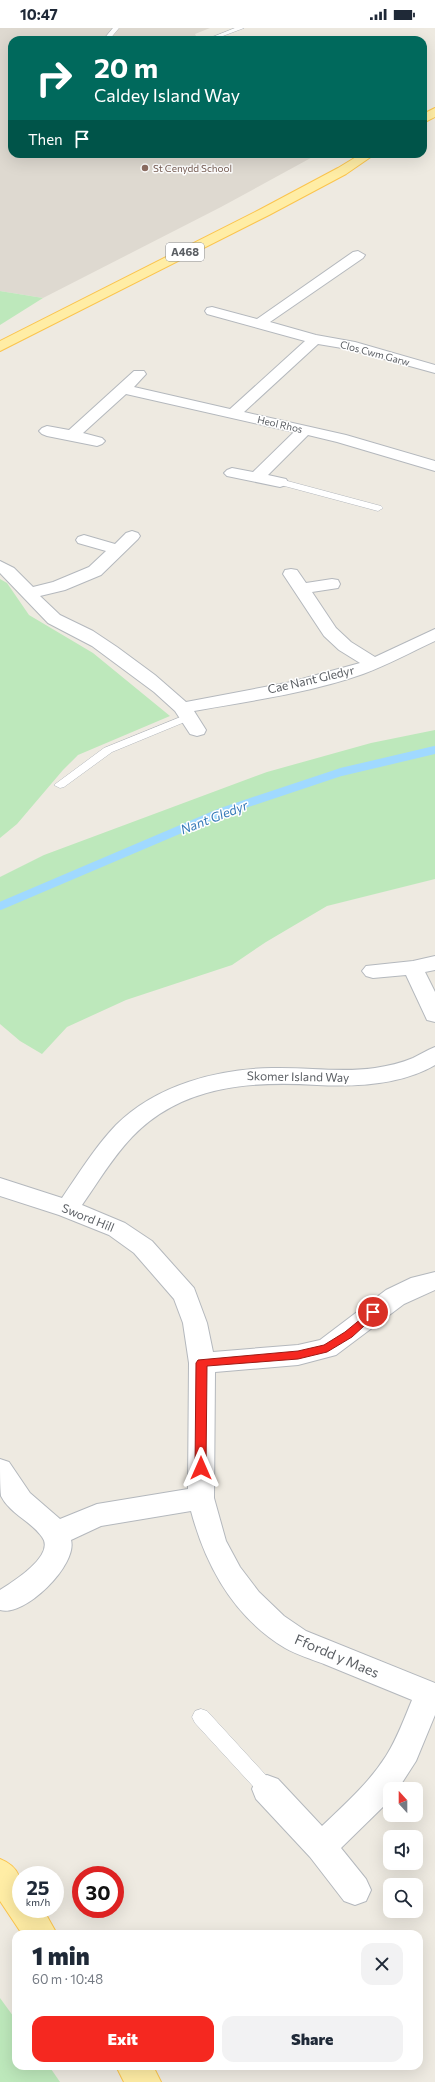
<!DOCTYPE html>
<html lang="en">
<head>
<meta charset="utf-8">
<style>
  body { margin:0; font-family:Commissioner,sans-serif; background:#f2f2f3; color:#1f2937; height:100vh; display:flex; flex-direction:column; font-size:15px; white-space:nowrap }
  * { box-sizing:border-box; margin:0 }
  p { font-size:13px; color:#747a83 }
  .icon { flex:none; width:22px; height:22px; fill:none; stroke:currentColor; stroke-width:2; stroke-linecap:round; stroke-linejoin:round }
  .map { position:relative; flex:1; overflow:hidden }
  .sheet { position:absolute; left:12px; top:1902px; width:411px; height:140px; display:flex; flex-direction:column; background:#fff; border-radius:12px; box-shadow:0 4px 16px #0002 }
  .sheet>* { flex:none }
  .guide { position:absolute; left:8px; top:8px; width:419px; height:122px; border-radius:12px; box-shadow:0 4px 16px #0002; background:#00695c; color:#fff; overflow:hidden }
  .needle { width:26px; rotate:339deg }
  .buttons { position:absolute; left:383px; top:1754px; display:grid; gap:8px }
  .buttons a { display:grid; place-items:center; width:40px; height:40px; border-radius:8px; background:#fff; box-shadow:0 4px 16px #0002; font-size:20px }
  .speed { position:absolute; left:12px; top:1838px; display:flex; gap:8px; font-size:20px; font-weight:700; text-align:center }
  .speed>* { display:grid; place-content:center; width:52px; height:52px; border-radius:50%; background:#fff; box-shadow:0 4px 16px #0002; line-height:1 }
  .speed small { font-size:10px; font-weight:400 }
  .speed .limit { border:6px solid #d22; background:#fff; color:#111 }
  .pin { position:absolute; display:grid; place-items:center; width:34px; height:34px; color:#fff; margin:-17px; border:2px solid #fff; border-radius:50%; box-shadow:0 1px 4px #0007 }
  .me { position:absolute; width:44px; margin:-22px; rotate:0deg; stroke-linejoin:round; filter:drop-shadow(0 0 3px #0008) }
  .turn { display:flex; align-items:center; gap:14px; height:84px; padding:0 20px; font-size:18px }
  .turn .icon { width:52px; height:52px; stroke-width:2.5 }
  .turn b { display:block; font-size:28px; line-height:34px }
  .then { display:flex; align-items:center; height:38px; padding:0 20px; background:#0003; gap:8px; font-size:15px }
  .round { display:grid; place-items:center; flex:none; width:42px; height:42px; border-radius:12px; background:#f2f2f3 }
  .headline { display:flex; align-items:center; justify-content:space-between; height:68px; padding:0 20px }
  h1 { font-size:24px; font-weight:800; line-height:30px }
  .primary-button { display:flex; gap:8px; margin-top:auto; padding:8px 20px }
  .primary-button a { flex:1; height:46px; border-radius:12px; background:#f52820; color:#fff; font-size:16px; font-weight:800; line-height:46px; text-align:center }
  .primary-button a+a { background:#f2f2f3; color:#1f2937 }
  .status { display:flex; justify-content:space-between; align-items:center; height:28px; padding:0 20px; background:#fff; direction:ltr }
  .status svg { height:11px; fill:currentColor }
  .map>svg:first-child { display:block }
</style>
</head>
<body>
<div class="status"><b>10:47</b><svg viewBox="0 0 49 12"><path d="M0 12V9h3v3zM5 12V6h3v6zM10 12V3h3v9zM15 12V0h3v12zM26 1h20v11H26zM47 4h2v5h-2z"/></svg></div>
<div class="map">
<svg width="435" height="2054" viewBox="0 0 435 2054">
  <rect width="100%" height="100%" fill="#eeeae1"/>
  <path fill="#ded9d0" d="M0 0H210L195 6 196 8 186 12H12V126H318L221 179 43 270 0 263Z"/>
  <path fill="#bde8bb" d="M0 263 43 270 0 297Z
    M0 551 7 555 29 587 93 625 170 688 78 727 63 742 17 796 0 810Z
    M435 702V851L327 878 266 914 232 937 126 972 67 999 42 1026 20 1013 0 996V849L44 827 267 744 371 715Z
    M0 1970 16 1992V2038H49L60 2054H0Z"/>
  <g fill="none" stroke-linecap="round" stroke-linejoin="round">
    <path stroke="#a0d9ff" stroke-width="8" d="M0 878 221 784 341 744 435 722"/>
    <defs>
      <path id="lane" d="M113 0H119L109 12H103Z
        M235 0H244L215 11 210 10Z
        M280 451 381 478 383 480 378 483 277 456 275 454Z
        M188 686 193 689 192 691 112 724 64 759 60 760 54 757 104 720Z
        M201 1681 207 1683 273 1755 276 1761 273 1767 267 1769 261 1767 195 1695 192 1689 195 1683Z"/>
      <path id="street" d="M358 223 365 227 363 230 270 294 316 307 355 314 435 337V345L348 321 318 316 244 384 346 407 435 433V443L337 414 308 407 268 447 286 451 288 454 286 457 280 459 227 448 224 445 227 442 232 440 253 444 294 404 126 366 83 405 102 410 105 413 102 416 97 418 47 408 42 406 39 403 42 400 47 398 69 402 134 343H144L146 346 134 359 230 381 305 313 207 286 205 283 207 280 212 279 257 291 353 224Z
        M132 503 138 505 140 508 138 511 101 547 65 562 40 568 60 587 93 603 117 619 155 647 186 674 291 654 360 635 339 622 324 608 283 546 285 542 291 541 297 542 306 555 332 551 338 552 340 556 338 560 312 564 336 600 351 614 375 629 435 601V613C411 624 388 637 363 646 309 665 250 673 194 683L206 702 204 706 197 708 190 706 175 683 154 664 92 618 48 595 0 545V533L14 540 33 559 53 554 89 539 106 523 78 515 76 512 78 509 84 507 115 516 126 505Z
        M435 928V942L425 944 435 964V994L427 992 406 947 373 950 366 948 362 943 366 938 413 933Z
        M435 1019V1037C401 1057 356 1059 317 1057 250 1053 182 1057 132 1109 112 1130 98 1154 82 1177L125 1195 152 1213 194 1260 207 1295 213 1324 298 1317 320 1312 386 1262 411 1250 435 1244V1262L404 1276 336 1327 298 1337 215 1344 214 1470 226 1513 240 1539 259 1564 284 1588 306 1603 435 1655V1687L416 1733 398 1761H390L389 1773 341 1820 366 1851 371 1862 366 1873 355 1877 344 1873 310 1829 256 1771 252 1761 256 1751 267 1747 278 1751 322 1798C345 1776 369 1755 386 1728 397 1711 404 1691 412 1672 383 1660 353 1648 324 1636 311 1631 297 1627 285 1620 234 1589 206 1539 191 1483L101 1498 71 1512C78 1537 24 1590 0 1582V1562C13 1554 56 1527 42 1509 31 1493 10 1486 1 1468 0 1459 0 1441 0 1431L9 1434 30 1465 60 1491 97 1476 188 1461 189 1335 183 1295 174 1271 134 1225 109 1207 59 1187 0 1168V1150L62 1170C79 1145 95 1119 116 1097 156 1057 217 1041 272 1040 307 1039 341 1045 375 1040 388 1038 401 1035 413 1030 421 1026 427 1022 435 1019Z"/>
      <path id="primary" d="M435 80V89L423 95V86Z
        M361 126H375L346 146 269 187 0 323V313L261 181 338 140Z
        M0 1831C25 1841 21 1858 21 1881H43L57 1906H22L0 1873Z
        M116 2038H153L161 2054H124Z"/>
    </defs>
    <use href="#lane" stroke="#b4b8bd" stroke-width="1"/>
    <use href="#street" stroke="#b4b8bd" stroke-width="2"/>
    <use href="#primary" stroke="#fbc44d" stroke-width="2"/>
    <use href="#lane" fill="#fff" fill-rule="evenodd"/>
    <use href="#street" fill="#fff" fill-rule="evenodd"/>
    <use href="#primary" fill="#ffeda5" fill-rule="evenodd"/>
  </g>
  <path fill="#f52820" stroke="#9f1a15" d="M373 1281 378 1284 376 1287 352 1309 327 1324 298 1331 207 1338 206 1440 201 1444 197 1443 195 1440 196 1335 198 1332 298 1323 324 1317 345 1304Z"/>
  <circle fill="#8d6e63" stroke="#fff" stroke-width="1.5" cx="145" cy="140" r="4"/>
  <g text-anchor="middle" stroke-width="3" stroke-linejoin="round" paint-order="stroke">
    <g font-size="10" fill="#785e54" stroke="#fff" text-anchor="start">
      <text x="153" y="144">St Cenydd School</text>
    </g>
    <g font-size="10" fill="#5a5e63" stroke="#fff">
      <text transform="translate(375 325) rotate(15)" y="4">Clos Cwm Garw</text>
      <text transform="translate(280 396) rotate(13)" y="4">Heol Rhos</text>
    </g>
    <rect fill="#fff" stroke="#8c8e92" stroke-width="1" x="166" y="215" width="38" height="18" rx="3"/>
    <g font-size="11" font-weight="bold" fill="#5a5e63">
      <text x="185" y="228">A468</text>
    </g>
    <g font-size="12" fill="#5a5e63" stroke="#fff">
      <text transform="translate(311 652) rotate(-13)" y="4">Cae Nant Gledyr</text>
      <text transform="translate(298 1049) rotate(1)" y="4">Skomer Island Way</text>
      <text transform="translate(88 1190) rotate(22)" y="4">Sword Hill</text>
    </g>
    <g font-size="13" font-style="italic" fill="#367ab8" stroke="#fff">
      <text transform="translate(214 789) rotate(-21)" y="5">Nant Gledyr</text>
    </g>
    <g font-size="14" fill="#5a5e63" stroke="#fff">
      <text transform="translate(337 1628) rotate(23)" y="5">Ffordd y Maes</text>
    </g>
  </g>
</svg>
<div class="buttons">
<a><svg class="needle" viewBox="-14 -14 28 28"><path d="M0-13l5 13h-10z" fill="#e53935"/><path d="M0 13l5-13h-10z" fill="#747a83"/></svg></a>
<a><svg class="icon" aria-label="sound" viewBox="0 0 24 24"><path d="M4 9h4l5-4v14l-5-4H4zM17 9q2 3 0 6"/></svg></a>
<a><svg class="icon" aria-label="search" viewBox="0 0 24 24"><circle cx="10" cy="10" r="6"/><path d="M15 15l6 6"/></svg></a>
</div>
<div class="speed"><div>25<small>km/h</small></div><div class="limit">30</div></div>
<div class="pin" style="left:373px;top:1284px;background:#d93025"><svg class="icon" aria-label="arrive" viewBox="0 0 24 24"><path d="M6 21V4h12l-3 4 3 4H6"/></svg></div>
<svg class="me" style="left:201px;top:1440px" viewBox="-20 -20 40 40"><path d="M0-17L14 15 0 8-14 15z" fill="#f52820" stroke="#fff" stroke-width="4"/></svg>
<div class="guide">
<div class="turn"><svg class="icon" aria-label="right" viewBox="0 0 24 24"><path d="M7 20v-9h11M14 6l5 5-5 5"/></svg><div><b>20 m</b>Caldey Island Way</div></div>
<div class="then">Then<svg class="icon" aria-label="arrive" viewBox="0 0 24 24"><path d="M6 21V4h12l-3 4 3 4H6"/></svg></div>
</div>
<section class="sheet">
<div class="headline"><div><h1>1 min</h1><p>60 m · 10:48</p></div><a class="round"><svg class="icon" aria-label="close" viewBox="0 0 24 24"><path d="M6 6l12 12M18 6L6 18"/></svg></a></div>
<div class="primary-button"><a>Exit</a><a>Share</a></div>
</section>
</div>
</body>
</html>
